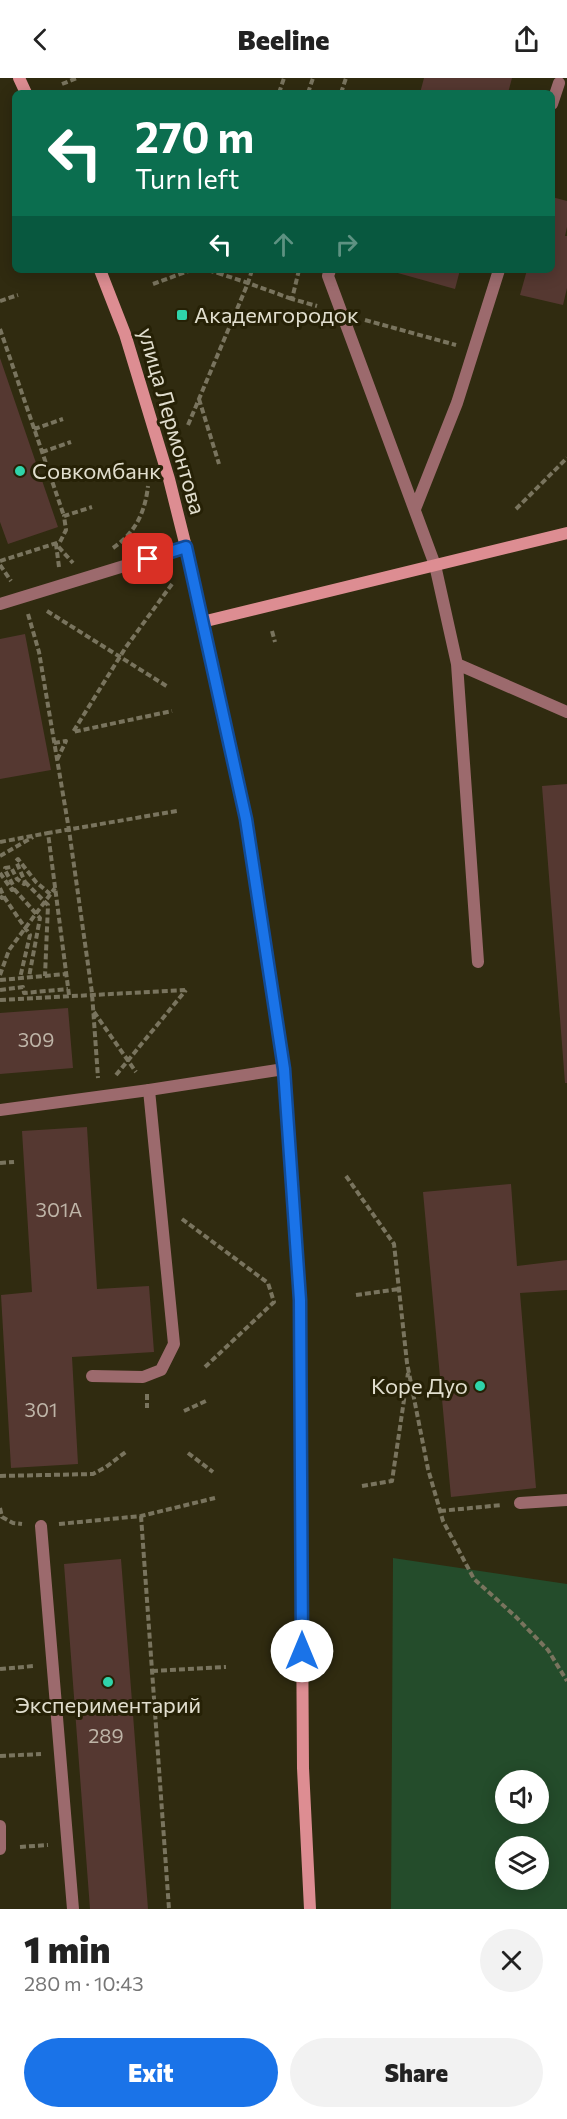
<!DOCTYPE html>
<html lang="en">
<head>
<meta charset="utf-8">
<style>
  body { margin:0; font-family:Commissioner,sans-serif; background:#f2f2f2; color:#222; height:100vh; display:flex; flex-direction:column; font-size:22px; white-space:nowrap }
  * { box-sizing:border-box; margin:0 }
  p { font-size:20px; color:#767676 }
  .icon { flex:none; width:33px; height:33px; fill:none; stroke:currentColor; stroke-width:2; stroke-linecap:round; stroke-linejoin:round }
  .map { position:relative; height:1831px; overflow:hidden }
  .side { display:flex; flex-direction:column; background:#fff; flex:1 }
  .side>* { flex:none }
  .top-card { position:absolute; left:12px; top:12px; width:543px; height:183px; border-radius:9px; box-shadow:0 3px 15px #0003; background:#0b6e4f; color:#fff; overflow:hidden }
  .fabs { position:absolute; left:495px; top:1692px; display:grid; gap:12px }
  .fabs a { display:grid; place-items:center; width:54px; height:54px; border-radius:50%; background:#fff; box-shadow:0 3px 15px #0003; font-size:30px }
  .pin { position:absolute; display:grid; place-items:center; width:51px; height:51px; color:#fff; margin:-26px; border-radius:12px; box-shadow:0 3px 9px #0006 }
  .me { position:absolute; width:66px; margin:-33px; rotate:0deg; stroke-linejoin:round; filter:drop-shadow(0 0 4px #0008) }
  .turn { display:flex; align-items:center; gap:21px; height:126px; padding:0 24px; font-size:27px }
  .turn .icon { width:78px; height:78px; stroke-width:2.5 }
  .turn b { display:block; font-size:42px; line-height:51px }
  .lanes { display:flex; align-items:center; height:57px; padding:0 24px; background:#0003; justify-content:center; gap:30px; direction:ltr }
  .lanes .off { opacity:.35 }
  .round { display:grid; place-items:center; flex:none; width:63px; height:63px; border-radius:32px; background:#f2f2f2 }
  .headline { display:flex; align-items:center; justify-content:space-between; height:102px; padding:0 24px }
  h1 { font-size:36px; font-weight:800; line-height:45px }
  .button { display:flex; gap:12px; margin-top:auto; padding:12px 24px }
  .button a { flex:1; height:69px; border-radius:36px; background:#1a73e8; color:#fff; font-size:24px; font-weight:800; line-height:69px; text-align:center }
  .button a+a { background:#f2f2f2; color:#222 }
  header { display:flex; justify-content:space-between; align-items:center; height:78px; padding:0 24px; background:#fff; font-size:27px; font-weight:800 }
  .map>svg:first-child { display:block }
</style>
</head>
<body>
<header><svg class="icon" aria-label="back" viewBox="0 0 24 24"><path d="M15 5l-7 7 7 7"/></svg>Beeline<svg class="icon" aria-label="share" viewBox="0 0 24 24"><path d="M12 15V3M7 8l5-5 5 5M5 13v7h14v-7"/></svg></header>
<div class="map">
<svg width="567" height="1831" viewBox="0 0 567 1831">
  <rect width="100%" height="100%" fill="#302b10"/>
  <path fill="#244c2b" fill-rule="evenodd" d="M393 1480 567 1506V1831H391ZM506 1702H538V1736H506ZM506 1768H538V1802H506Z"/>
  <path fill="#553831" d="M424 0H512L508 15H420Z
    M552 119 567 123V149L565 158H567V210L563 227 520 217 527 192H552Z
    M387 192H460L455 211Z
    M0 280 58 449 8 466 0 444Z
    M25 556 51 692 0 701V561Z
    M567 706V1005H565L542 708Z
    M68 930 73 990 0 996V935Z
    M87 1049 97 1211 149 1208 154 1274 72 1279 78 1386 11 1390 1 1217 32 1214 22 1053Z
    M511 1106 517 1188 567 1182V1212L520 1215 536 1410 451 1419 423 1114Z
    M121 1481 148 1831H90L64 1486Z"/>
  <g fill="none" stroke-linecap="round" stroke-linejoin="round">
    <path stroke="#79745e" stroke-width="4" stroke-dasharray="6 3" stroke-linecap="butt" d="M62 6 77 0
      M279 15 284 0
      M308 15 313 0
      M341 15 346 0
      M208 192 221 196
      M252 192 248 205 292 221
      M299 192 292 221 317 228
      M153 206 191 192
      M0 223 18 217
      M365 242 456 267
      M0 251 64 438
      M199 321 219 386
      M188 347 248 205 221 196 223 192
      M34 351 63 341
      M42 374 71 364
      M516 431 567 380
      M113 470C135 455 145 435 148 408
      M0 483 60 464 66 452 64 438 92 429
      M0 487 11 503
      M59 489 56 466 73 485
      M172 506 126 569 73 654 172 633
      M47 533 168 609
      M28 536 39 574 69 752 92 915 98 1000
      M272 553 275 564
      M54 665 66 663 57 682
      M0 764 48 755
      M0 778 33 759
      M0 795 12 812 14 809 5 792V790L11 789 17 801 24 806 25 804 16 783 18 781 36 804 50 816
      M25 804 48 827 45 898
      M0 810 4 819 2 820 0 818
      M14 811 40 840 29 899
      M4 819 30 857 20 900
      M0 897 9 872 55 810
      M0 902 66 896
      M0 912 23 909 24 915 68 911
      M69 917 48 755 177 733
      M0 922 185 912
      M94 934 136 994
      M116 997 186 912
      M0 1085 14 1084
      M346 1098 394 1166 407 1285 428 1391 443 1443 474 1501 515 1538 548 1572 567 1603
      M182 1141 268 1205 274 1224 205 1289
      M356 1217 399 1211
      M147 1316V1330
      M184 1333 208 1322
      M188 1375 213 1394
      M0 1398 93 1396 106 1389 127 1373
      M362 1408 392 1403 408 1295
      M0 1430 2 1439 13 1445 22 1446
      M440 1433 502 1427
      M141 1438 169 1831
      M59 1446 141 1438 215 1420
      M0 1591 34 1588
      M152 1593 226 1589
      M0 1678 41 1676
      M20 1769 48 1767"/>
    <path stroke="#9c6a6d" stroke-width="12" d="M552 26 559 5
      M330 192 328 198 435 487 457 586 478 884
      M415 431 457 325 499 192
      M0 526 186 469
      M457 586 567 634
      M92 1298 143 1299 161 1292 174 1266 149 1012
      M520 1425 567 1422
      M41 1448 73 1831
      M0 1748V1771"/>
    <path stroke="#9c6a6d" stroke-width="12" d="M0 1032 149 1012 284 991"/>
    <path stroke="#dd8d92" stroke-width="12" d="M19 0 26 15
      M100 192 125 256 169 401 191 489 246 741 284 991 300 1222 303 1690 310 1831
      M202 544 567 455"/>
  </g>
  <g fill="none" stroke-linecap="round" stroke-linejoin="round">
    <defs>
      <path id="route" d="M148 481 186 469 246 741 284 991 300 1222 302 1573"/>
    </defs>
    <use href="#route" stroke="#114b97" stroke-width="15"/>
    <use href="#route" stroke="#1a73e8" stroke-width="10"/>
  </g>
  <g fill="#2fd4aa" stroke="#262106" stroke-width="2">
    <rect x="176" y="231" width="12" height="12" rx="3"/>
    <circle cx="20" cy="393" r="6"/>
    <circle cx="480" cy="1308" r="6"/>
    <circle cx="108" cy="1604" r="6"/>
  </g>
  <g text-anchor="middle" stroke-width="6" stroke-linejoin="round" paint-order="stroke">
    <g font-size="20" fill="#beb4a7">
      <text x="36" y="969">309</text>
      <text x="59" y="1139">301А</text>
      <text x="41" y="1339">301</text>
      <text x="106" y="1665">289</text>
    </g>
    <g font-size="22" fill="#e1dece" stroke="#262106" text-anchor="start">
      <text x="194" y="245">Академгородок</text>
      <text x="32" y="401">Совкомбанк</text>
      <text x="468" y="1316" text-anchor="end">Коре Дуо</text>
      <text x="108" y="1635" text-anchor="middle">Экспериментарий</text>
    </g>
    <g font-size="22" fill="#e1dece" stroke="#262106">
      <text transform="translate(172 343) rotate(74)" y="8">улица Лермонтова</text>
    </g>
  </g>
</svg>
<div class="fabs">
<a><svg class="icon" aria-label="sound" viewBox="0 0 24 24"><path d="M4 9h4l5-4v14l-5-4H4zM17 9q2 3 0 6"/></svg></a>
<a><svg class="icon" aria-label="layers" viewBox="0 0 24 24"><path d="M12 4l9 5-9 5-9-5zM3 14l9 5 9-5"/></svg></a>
</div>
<div class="pin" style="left:148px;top:481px;background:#d93025"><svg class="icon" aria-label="arrive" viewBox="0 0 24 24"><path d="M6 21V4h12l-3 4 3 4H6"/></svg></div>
<svg class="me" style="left:302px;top:1573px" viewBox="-20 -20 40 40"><circle r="19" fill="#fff"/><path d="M0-13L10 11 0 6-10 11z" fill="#1a73e8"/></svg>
<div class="top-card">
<div class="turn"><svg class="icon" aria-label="left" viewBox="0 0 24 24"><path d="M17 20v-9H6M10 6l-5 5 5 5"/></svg><div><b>270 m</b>Turn left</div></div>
<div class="lanes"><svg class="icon" aria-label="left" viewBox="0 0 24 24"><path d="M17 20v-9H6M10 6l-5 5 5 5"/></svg><svg class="icon off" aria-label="ahead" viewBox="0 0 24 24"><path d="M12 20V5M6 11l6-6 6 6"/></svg><svg class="icon off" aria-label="right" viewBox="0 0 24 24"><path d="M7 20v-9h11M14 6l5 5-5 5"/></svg></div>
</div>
</div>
<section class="side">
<div class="headline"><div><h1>1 min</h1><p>280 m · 10:43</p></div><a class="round"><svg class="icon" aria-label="close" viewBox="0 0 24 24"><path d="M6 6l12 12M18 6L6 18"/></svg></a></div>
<div class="button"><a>Exit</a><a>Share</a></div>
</section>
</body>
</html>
